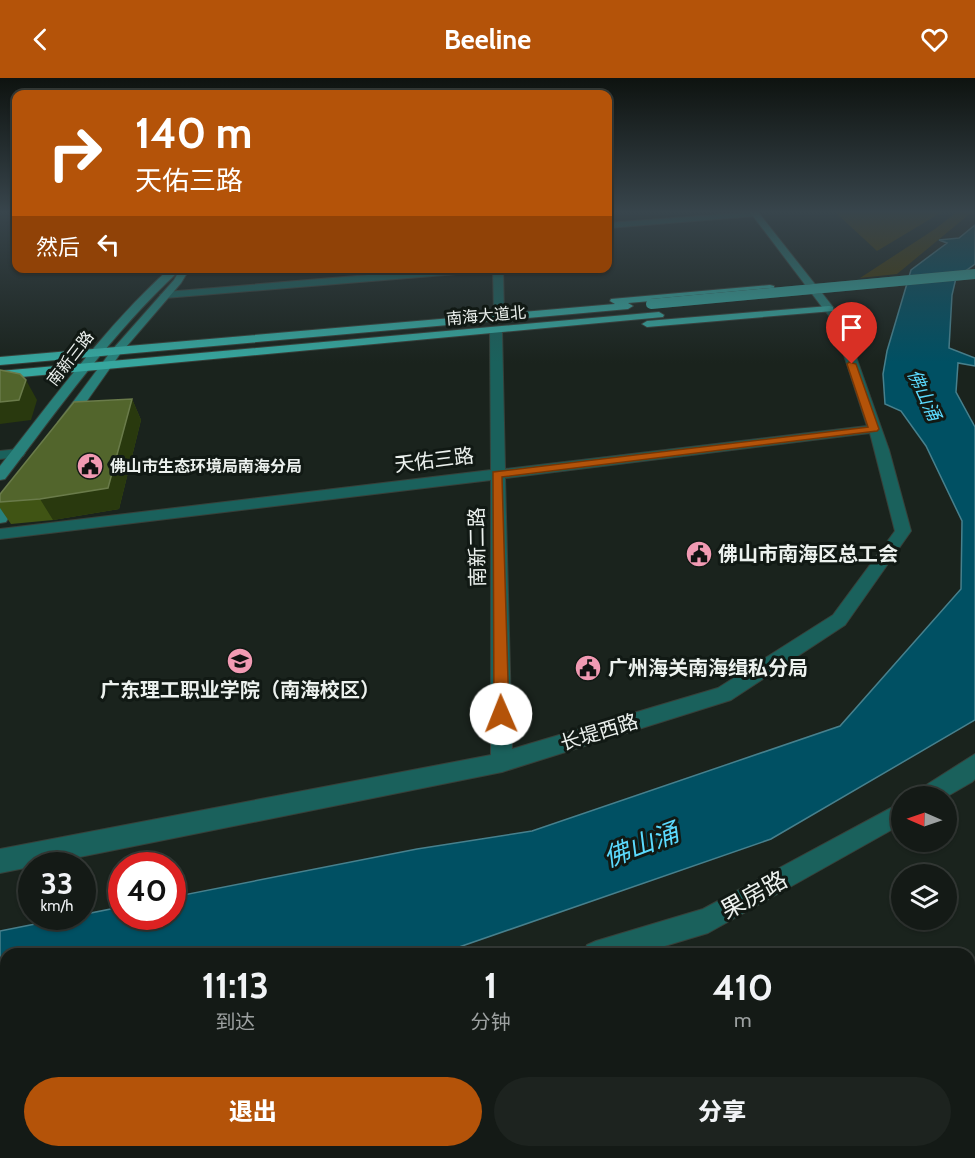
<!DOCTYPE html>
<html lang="zh">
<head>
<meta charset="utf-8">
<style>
  body { margin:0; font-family:Cabin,"Noto Sans SC",sans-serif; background:#1d231f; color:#f1f3f6; height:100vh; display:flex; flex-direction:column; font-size:22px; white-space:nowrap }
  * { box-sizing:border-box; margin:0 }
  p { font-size:20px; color:#9da1a1 }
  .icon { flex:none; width:33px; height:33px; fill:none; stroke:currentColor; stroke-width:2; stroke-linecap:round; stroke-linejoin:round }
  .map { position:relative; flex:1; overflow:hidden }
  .panel { position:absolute; left:0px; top:870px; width:975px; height:210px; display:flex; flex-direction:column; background:#141a16; border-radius:18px 18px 0 0; box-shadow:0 2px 4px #0004,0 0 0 2px #333835 }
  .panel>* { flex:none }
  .guide { position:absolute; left:12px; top:12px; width:600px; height:183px; border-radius:12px; box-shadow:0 2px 4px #0004,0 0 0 2px #333835; background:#b45309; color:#fff; overflow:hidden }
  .needle { width:39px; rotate:272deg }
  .controls { position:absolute; left:891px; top:708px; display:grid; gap:12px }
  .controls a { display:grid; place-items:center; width:66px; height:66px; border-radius:50%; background:#141a16; box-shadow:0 2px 4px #0004,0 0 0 2px #333835; font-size:30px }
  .speed { position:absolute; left:18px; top:774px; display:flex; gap:12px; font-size:30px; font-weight:700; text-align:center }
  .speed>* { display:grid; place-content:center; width:78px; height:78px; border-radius:50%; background:#141a16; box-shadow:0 2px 4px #0004,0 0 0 2px #333835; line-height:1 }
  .speed small { font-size:15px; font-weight:400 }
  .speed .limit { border:9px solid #d22; background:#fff; color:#111 }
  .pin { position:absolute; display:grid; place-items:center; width:51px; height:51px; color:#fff; margin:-62px -26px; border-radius:50% 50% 50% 0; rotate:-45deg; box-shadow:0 0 6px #0007 }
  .pin .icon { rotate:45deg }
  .me { position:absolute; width:66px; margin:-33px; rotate:359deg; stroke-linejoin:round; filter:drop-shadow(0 0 4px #0008) }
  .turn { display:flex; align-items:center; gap:21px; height:126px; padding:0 24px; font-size:27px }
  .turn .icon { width:78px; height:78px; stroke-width:2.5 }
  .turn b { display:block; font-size:42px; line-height:51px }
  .then { display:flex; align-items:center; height:57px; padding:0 24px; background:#0003; gap:12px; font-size:22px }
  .eta { display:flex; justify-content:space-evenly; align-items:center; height:102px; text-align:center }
  .eta b { font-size:36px; font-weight:800; line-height:42px }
  .action { display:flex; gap:12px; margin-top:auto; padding:12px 24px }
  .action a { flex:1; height:69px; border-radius:36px; background:#b45309; color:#fff; font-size:24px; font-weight:800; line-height:69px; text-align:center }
  .action a+a { background:#1d231f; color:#f1f3f6 }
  header { display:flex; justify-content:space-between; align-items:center; height:78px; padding:0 24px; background:#b45309; color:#fff; font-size:27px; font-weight:800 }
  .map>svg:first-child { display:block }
</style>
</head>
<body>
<header><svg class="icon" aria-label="back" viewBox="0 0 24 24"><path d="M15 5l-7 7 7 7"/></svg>Beeline<svg class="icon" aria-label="heart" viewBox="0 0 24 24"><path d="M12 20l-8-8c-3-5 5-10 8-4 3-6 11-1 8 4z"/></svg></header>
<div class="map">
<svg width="975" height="1080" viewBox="0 0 975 1080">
  <rect width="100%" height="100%" fill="#1a231d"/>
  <path fill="#443804" d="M835 134H942L877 173Z
    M957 134H972L897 196 860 200 935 151Z"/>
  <path fill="#005063" stroke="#47808d" stroke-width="1.5" d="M975 147V186L956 200 952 217 949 270 975 280V288L958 285 956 314 975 349V642L771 761 439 876H6V974L0 975V853L121 829 122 838H172L173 819 417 771 532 753 840 648 961 511 962 443 926 368 901 333 885 326 883 296 887 273 911 192 947 165 939 162 959 160Z"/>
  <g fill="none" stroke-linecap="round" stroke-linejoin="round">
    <defs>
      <path id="minor" d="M452 190H497L493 193 165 220 160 217 165 214Z
        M18 371 25 375 23 378 0 381V373Z
        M266 1074H296V1080H266Z"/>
      <path id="tertiary" d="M751 134 760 136 756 138 608 150V145Z
        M493 190H503L504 238 499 241 494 238Z
        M829 228 833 229 843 242 889 372 911 453 845 547 731 622 502 694 0 795V771L491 677V402L0 461V451L491 392 490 252 496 249 502 252 505 391 867 348 833 243 824 231ZM870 355 895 453 833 537 718 610 512 671 505 400Z
        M975 676V701L972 704 946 719 917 718 920 711Z
        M902 724V746L708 855 638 876H583L587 867 596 863 703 831Z
        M6 1012V1042L0 1043V1013Z
        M512 1074H563L564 1080H513Z"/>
      <path id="secondary" d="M750 134H758L833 229V233H825Z
        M170 190H190L181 205 120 276 70 347 65 348 58 344 112 272 174 202 179 193C112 255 60 329 5 401L0 402V388C54 320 105 249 170 190Z
        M17 409 24 414 6 444 0 445V428L12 411Z"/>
      <path id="trunk" d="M770 207 774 208V212L628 225 633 228 628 231 0 287V279L615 226 610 223 611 221Z
        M829 228 833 229V233L647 249 642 246 647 243Z
        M659 234 664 237 663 239 0 301V293Z"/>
    </defs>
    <use href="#minor" stroke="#37403a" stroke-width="2"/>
    <use href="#tertiary" stroke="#37403a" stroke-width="2"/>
    <use href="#secondary" stroke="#37403a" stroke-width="2"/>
    <use href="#trunk" stroke="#37403a" stroke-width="2"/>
    <use href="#minor" fill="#1a615c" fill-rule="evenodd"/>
    <use href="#tertiary" fill="#1a615c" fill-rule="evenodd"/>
    <use href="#secondary" fill="#28817b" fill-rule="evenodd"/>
    <use href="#trunk" fill="#36a69e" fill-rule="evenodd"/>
    <defs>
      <path id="trunk-bridge" d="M651 226 975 196"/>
    </defs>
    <use href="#trunk-bridge" stroke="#37403a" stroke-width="10" stroke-linecap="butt"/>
    <use href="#trunk-bridge" stroke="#36a69e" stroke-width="10"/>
  </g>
  <path fill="#405414" d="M132 321 141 342 119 431 53 442 11 446 0 430V417Z
    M851 1074H969L975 1080H857Z"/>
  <path fill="#29390e" d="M26 302 37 322 31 342 0 346V324Z
    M132 321 141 342 119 431 53 442 40 421Z"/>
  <path fill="#52652c" stroke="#6a7b4a" stroke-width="1.5" d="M0 292 20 296 26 302 19 322 0 324Z
    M132 321 108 410 40 421 0 424V417L1 415 74 324Z
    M969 1041 975 1047V1080H891V1074H969Z"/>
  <linearGradient id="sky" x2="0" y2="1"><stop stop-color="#0e1310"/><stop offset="0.47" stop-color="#38454c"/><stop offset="1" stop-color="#38454c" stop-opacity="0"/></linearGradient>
  <rect width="975" height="285" fill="url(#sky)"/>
  <path fill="#b45309" stroke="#753606" stroke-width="1.5" d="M849 284 856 286 879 351 877 353 502 399 509 636 507 641 501 642 496 641 494 636 493 394 868 349 847 286Z"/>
  <defs>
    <symbol id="civic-disc" viewBox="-11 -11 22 22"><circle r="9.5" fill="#f19ab3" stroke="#111914"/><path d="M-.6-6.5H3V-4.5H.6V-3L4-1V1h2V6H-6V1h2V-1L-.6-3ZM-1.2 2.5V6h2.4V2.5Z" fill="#111"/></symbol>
    <symbol id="school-disc" viewBox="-11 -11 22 22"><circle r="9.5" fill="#f19ab3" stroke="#111914"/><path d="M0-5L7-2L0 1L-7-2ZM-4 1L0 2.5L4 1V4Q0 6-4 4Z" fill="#111"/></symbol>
  </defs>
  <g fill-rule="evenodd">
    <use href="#civic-disc" x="75" y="373" width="30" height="30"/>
    <use href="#civic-disc" x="684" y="461" width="30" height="30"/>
    <use href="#school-disc" x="225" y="568" width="30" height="30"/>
    <use href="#civic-disc" x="573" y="575" width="30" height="30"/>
  </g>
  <g text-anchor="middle" stroke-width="6" stroke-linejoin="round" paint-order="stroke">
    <g font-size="16" fill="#ecf1ee" stroke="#111914">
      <text transform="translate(486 237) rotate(-5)" y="6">南海大道北</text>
      <text transform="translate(70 280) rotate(-52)" y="6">南新三路</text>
    </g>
    <g font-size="16" font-weight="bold" fill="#ecf1ee" stroke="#111914" text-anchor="start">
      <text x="110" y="394">佛山市生态环境局南海分局</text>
    </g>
    <g font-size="18" font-style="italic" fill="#5bdafe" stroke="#111914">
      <text transform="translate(924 317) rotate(65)" y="6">佛山涌</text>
    </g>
    <g font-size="20" fill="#ecf1ee" stroke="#111914">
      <text transform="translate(434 382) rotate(-7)" y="7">天佑三路</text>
      <text transform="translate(477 469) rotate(-91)" y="7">南新二路</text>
      <text transform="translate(599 654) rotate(-17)" y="7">长堤西路</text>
    </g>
    <g font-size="20" font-weight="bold" fill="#ecf1ee" stroke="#111914" text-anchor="start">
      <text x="718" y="483">佛山市南海区总工会</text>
      <text x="608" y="597">广州海关南海缉私分局</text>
      <text x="240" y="619" text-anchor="middle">广东理工职业学院（南海校区）</text>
    </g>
    <g font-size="24" fill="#ecf1ee" stroke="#111914">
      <text transform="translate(754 817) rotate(-29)" y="8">果房路</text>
    </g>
    <g font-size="26" font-style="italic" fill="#5bdafe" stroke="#111914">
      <text transform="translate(641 767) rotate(-21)" y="9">佛山涌</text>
    </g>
  </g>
</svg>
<div class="controls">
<a><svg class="needle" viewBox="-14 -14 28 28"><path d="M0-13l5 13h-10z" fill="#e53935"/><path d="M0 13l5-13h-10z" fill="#9da1a1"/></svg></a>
<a><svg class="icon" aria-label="layers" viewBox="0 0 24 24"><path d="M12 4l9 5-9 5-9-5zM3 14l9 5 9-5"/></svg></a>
</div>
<div class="speed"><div>33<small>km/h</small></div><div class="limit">40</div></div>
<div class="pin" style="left:852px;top:286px;background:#d93025"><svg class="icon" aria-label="arrive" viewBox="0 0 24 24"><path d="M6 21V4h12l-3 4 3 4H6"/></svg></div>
<svg class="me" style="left:501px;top:636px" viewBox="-20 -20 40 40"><circle r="19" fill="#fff"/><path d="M0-13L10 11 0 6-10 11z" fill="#b45309"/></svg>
<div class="guide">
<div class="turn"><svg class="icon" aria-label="right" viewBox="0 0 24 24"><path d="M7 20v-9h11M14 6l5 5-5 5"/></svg><div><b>140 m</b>天佑三路</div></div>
<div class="then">然后<svg class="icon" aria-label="left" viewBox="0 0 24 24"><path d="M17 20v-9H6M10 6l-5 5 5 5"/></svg></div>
</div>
<section class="panel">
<div class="eta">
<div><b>11:13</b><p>到达</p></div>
<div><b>1</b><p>分钟</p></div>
<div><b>410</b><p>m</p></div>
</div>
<div class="action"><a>退出</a><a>分享</a></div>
</section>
</div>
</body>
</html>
